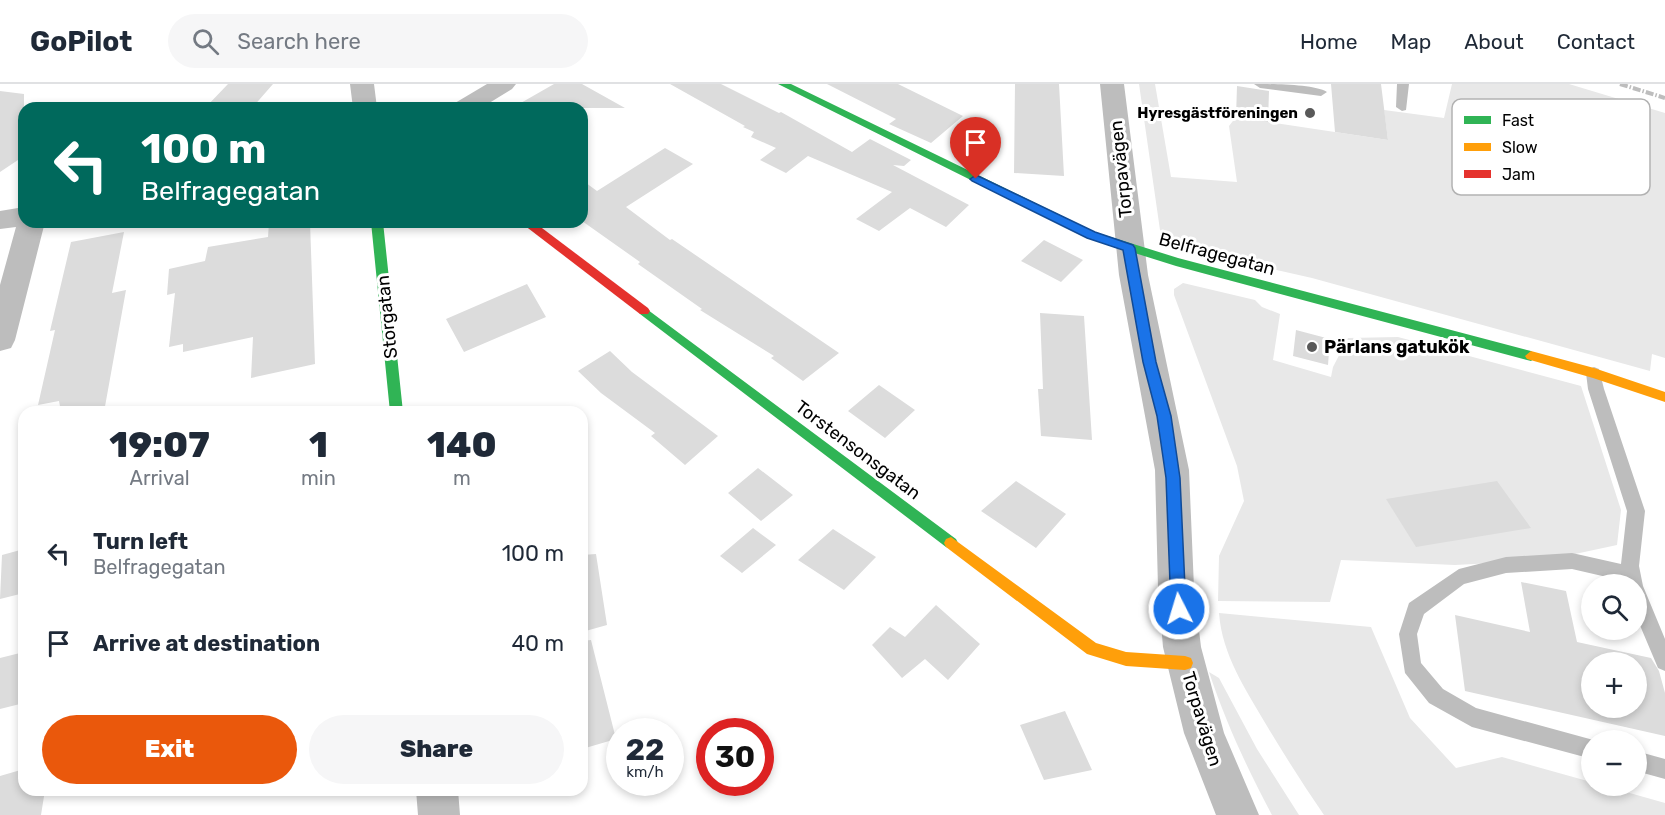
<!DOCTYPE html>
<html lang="en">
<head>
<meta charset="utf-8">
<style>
  body { margin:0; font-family:Rubik,sans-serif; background:#f6f6f7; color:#1f2937; height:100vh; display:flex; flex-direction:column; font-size:22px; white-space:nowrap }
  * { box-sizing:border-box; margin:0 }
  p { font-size:20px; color:#747a83 }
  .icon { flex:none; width:33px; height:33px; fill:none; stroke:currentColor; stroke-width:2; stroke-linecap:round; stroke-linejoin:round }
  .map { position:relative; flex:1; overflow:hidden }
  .panel { position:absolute; left:18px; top:322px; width:570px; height:390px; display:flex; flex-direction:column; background:#fff; border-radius:18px; box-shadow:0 3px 9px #0003 }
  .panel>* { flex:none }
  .guide { position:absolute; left:18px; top:18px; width:570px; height:126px; border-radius:18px; box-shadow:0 3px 9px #0003; background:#00695c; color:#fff; overflow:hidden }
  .fabs { position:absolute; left:1581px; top:490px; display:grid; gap:12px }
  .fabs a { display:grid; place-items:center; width:66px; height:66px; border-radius:50%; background:#fff; box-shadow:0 3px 9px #0003; font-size:30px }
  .speed { position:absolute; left:606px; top:634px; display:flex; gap:12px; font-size:30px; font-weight:700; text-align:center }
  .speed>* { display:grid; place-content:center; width:78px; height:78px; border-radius:50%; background:#fff; box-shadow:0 3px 9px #0003; line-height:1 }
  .speed small { font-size:15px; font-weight:400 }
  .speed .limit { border:9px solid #d22; background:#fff; color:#111 }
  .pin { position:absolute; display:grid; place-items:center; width:51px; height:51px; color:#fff; margin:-62px -26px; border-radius:50% 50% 50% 0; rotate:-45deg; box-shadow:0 0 6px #0007 }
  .pin .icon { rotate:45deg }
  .me { position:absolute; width:66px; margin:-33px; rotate:355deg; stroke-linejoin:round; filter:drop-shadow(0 0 4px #0008) }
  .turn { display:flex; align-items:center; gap:21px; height:126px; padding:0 24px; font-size:27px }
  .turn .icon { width:78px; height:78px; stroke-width:2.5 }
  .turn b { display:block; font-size:42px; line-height:51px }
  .eta { display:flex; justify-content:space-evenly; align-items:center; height:102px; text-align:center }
  .eta b { font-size:36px; font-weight:800; line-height:42px }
  .button { display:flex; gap:12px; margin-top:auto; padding:12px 24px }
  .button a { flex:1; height:69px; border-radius:36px; background:#ea580c; color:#fff; font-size:24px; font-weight:800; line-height:69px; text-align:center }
  .button a+a { background:#f6f6f7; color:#1f2937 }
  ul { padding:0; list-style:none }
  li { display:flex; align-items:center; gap:18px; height:90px; padding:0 24px }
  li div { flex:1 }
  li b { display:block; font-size:22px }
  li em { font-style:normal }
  header { display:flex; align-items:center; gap:36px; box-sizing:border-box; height:84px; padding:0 30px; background:#fff; border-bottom:2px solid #e0e1e3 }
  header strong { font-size:28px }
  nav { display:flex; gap:33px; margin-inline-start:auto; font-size:21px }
  .search { width:420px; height:54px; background:#f6f6f7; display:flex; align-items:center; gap:15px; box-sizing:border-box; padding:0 21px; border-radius:33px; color:#747a83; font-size:22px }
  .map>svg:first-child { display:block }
</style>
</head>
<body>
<header>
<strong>GoPilot</strong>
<div class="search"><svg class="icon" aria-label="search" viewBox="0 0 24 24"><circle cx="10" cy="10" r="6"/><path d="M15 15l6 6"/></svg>Search here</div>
<nav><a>Home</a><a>Map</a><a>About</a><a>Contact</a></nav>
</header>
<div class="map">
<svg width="1665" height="731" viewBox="0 0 1665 731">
  <rect width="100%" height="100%" fill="#fff"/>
  <path fill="#e8e8e8" d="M1139 0H1155L1171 93 1237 98 1229 42 1236 33 1388 56 1384 26 1444 34 1452 0H1569L1665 29V274L1652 270 1650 287 1312 194 1180 164 1166 154 1160 146Z
    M1183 199 1255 216 1262 223 1280 230 1273 276 1331 293 1333 283 1348 254 1398 253 1581 302 1621 426 1617 461 1547 476 1455 481 1341 476 1330 518 1218 517 1219 472 1244 417 1237 382 1174 211V205Z
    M1219 529 1371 543 1410 634 1456 684 1502 673 1591 698 1592 702H1605L1665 719V731H1324C1304 702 1285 672 1267 642 1246 606 1222 571 1219 529Z
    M1209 588 1219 594 1257 665 1299 731H1272C1247 684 1226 639 1209 588Z"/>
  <path fill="#dcdcdc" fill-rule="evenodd" d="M228 0H273L252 24H205Z
    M554 0H582L625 24H512Z
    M670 0H721L779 29 781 28 852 68 870 55 911 76 904 82 893 81 969 121 946 143 910 124 879 147 856 135 892 108 808 72 786 89 760 76 776 64 751 53 754 48 743 43 745 42Z
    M827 0H898L963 32 931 59 889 40 896 35 892 33Z
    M1015 0H1059L1064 92 1014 89Z
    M1331 0H1381L1388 56 1335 48Z
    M1237 2 1269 7 1268 38 1236 33Z
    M0 7 24 10V72L0 88Z
    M665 64 693 80 626 123 670 156 672 155 839 269 803 297 771 274 774 272 700 226 702 225 638 180 640 178 582 137V96L597 107Z
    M269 138H310L315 280 251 294 253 253 183 268V260L169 263 175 209 167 211 169 185 205 177 208 163 268 153Z
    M124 148 112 209 126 206 104 328H61L59 317 38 321 55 246 50 247 71 158Z
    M1044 156 1083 176 1061 198 1021 177Z
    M527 200 546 233 464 268 446 235Z
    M1040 229 1084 232 1092 356 1041 352 1038 305H1043Z
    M1296 246 1330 255 1328 281 1293 272Z
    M610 267 632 288 718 352 685 381 651 352 655 349 601 309 578 287Z
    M879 301 915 326 885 354 848 327Z
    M758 384 793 411 761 437 728 409Z
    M1016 397 1066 430 1036 464 981 427Z
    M1497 397 1531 444 1416 463 1386 415Z
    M753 444 776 461 742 489 720 472Z
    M833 445 876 473 844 506 798 476Z
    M24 465V509L0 515 2 471Z
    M596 470 607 541 582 548V471Z
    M1521 498 1566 507 1577 558 1651 574 1659 587 1665 609V652L1465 607 1455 531 1530 548ZM1592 579H1636V624H1592Z
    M936 521 980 560 948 596 925 575 902 594 872 561 890 543 905 553Z
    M591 556 616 655 582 665V557Z
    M24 568V619L0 625V574Z
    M1065 627 1092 686 1044 696 1020 641Z
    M24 685V706H45L41 731H0V692Z"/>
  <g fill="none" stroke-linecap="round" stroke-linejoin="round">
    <path fill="#bdbdbd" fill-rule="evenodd" d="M1254 0C1271 0 1314 0 1327 8L1321 12 1260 4Z
      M1397 0H1409L1406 26 1402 27 1396 23Z
      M1594 283 1599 285 1604 305 1645 427 1639 482 1643 502 1665 555V587L1658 584 1636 532V501H1625L1624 497 1572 485 1506 489 1464 500 1424 530 1417 550 1421 579 1443 605 1476 624 1597 657H1592V675L1472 643 1429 619 1405 589 1399 550 1409 519 1459 485 1506 473 1572 469 1621 480 1627 427 1588 305 1586 289 1589 285Z
      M1636 667 1665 675V695L1636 687Z"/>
    <path fill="#bdbdbd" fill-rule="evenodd" d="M350 0H374L377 24H353Z
      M487 0H516L512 5 481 24H452L455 19Z
      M1100 0H1124L1148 191 1189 386 1194 504 1201 563 1224 649 1259 731H1216L1184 649 1163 563 1158 504 1155 386 1119 191Z
      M24 123V138H45L15 256 11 264 0 267V201L16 143 0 145V127Z
      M416 706H458L460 731H418Z"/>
    <path fill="#30b455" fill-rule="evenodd" d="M778 0H791L1095 148 1178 174 1531 267 1537 272 1531 277 1176 182 1087 154Z
      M371 138H383L403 328H390Z
      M644 223 956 455 958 459 956 463 951 465 946 463 640 230 638 227Z"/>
    <path fill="#ff9f0a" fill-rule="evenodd" d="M1531 267 1594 284 1665 308V318L1593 294 1527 275 1525 272Z
      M951 453 1096 559 1126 568 1185 572 1191 574 1193 579 1191 584 1185 586 1126 582 1087 570 946 463 944 459 946 455Z"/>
    <path fill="#e5322d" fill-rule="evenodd" d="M520 138H534L648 224 650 227 648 230H640Z"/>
    <path stroke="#bdbdbd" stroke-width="4" stroke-dasharray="8 2 1.5 2" stroke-linecap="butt" d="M1620 0 1665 14"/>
  </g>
  <path fill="#1a73e8" stroke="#114b97" stroke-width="1.5" d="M976 91 1095 148 1133 161 1135 164 1156 278 1171 332 1180 394 1186 525 1184 530 1179 532 1173 530 1171 525 1166 394 1157 332 1143 278 1123 166 1087 154 972 97 970 95Z"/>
  <g fill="#595959" stroke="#fff" stroke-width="2">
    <circle cx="1310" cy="29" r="6"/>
    <circle cx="1312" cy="263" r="6"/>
  </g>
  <g text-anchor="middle" stroke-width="6" stroke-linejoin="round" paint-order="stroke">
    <g font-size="15" font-weight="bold" fill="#000" stroke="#fff" text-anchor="end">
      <text x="1298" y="34">Hyresgästföreningen</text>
    </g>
    <g font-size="18" fill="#000" stroke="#fff">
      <text transform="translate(1121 85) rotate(-96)" y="6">Torpavägen</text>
      <text transform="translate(1217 170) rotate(15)" y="6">Belfragegatan</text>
      <text transform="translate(387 233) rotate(-96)" y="6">Storgatan</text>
      <text transform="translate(858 366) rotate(37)" y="6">Torstensonsgatan</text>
      <text transform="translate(1202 635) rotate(73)" y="6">Torpavägen</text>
    </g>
    <g font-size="18" font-weight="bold" fill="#000" stroke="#fff" text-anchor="start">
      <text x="1324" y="269">Pärlans gatukök</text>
    </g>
  </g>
  <rect x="1452" y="15" width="198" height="96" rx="9" fill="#fff" stroke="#b2b2b2" stroke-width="1.5"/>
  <rect x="1464" y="32" width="27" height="8" fill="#30b455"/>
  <rect x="1464" y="59" width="27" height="8" fill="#ff9f0a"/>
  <rect x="1464" y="86" width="27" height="8" fill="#e5322d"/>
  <g font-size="16" fill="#000">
    <text x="1502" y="42">Fast</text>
    <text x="1502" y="69">Slow</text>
    <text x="1502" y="96">Jam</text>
  </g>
</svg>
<div class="fabs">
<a><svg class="icon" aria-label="search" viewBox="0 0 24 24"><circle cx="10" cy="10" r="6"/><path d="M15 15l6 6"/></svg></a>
<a>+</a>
<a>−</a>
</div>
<div class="speed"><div>22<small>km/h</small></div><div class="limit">30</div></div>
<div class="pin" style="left:976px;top:95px;background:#d93025"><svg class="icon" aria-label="arrive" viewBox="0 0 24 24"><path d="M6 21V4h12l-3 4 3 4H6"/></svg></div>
<svg class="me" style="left:1179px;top:525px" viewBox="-20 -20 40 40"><circle r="17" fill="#1a73e8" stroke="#fff" stroke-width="3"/><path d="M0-11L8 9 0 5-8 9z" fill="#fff"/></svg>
<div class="guide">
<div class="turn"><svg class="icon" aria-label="left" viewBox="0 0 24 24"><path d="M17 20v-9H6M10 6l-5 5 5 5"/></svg><div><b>100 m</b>Belfragegatan</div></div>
</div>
<section class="panel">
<div class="eta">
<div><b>19:07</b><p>Arrival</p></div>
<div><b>1</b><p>min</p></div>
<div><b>140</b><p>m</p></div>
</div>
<ul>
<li><svg class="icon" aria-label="left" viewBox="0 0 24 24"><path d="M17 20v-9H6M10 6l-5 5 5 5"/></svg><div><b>Turn left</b><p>Belfragegatan</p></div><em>100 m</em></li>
<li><svg class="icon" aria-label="arrive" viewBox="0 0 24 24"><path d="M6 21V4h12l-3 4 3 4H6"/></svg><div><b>Arrive at destination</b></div><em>40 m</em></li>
</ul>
<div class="button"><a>Exit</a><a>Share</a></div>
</section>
</div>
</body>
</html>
